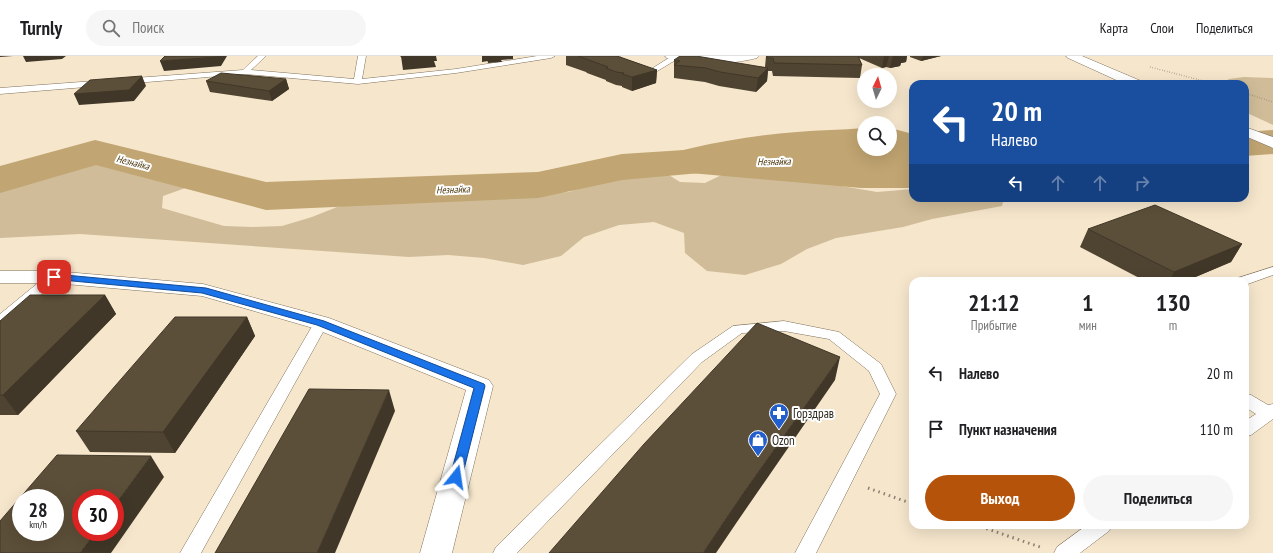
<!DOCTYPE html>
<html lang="ru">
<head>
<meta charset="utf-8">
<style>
  body { margin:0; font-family:"PT Sans Narrow",sans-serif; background:#f6f6f6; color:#202124; height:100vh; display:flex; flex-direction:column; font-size:15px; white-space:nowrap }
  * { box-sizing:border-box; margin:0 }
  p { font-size:13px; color:#757577 }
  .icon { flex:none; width:22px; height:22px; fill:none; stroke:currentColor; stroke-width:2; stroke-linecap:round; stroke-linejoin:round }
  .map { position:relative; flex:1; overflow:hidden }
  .sheet { position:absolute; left:909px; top:221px; width:340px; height:252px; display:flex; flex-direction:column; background:#fff; border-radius:12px; box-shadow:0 4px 16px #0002 }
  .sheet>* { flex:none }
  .top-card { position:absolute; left:909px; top:24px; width:340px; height:122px; border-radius:12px; box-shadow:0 4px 16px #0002; background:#1a4fa0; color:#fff; overflow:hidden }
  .needle { width:26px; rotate:5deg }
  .fabs { position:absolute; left:857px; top:12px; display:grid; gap:8px }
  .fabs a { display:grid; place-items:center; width:40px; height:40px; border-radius:50%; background:#fff; box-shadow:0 4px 16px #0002; font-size:20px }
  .speed { position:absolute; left:12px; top:433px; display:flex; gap:8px; font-size:20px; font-weight:700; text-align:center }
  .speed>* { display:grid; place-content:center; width:52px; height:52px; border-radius:50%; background:#fff; box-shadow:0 4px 16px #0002; line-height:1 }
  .speed small { font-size:10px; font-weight:400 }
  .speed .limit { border:6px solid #d22; background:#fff; color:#111 }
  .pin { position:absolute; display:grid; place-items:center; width:34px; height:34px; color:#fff; margin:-17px; border-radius:8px; box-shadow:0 2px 6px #0006 }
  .me { position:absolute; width:44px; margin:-22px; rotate:15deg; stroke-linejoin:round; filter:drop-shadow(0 0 3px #0008) }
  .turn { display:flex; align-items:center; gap:14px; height:84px; padding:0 16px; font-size:18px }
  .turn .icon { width:52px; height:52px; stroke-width:2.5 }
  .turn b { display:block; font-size:28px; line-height:34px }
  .lanes { display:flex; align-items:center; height:38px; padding:0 16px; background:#0003; justify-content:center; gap:20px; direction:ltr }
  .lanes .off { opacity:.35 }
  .eta { display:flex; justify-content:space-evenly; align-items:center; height:68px; text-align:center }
  .eta b { font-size:24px; font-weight:800; line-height:28px }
  .button { display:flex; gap:8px; margin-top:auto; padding:8px 16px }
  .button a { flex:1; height:46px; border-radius:24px; background:#b45309; color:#fff; font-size:16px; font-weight:800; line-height:46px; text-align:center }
  .button a+a { background:#f6f6f6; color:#202124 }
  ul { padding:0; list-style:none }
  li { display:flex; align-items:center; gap:12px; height:56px; padding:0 16px }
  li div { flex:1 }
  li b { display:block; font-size:15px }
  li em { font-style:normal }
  header { display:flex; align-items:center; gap:24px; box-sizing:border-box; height:56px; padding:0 20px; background:#fff; border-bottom:1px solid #e0e0e0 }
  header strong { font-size:19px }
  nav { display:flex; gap:22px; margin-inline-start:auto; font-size:14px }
  .search { width:280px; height:36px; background:#f6f6f6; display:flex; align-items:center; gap:10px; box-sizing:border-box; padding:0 14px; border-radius:22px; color:#757577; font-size:15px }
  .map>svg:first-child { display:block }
</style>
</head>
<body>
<header>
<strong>Turnly</strong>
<div class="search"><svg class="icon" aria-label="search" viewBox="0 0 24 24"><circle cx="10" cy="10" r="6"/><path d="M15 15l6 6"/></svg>Поиск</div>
<nav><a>Карта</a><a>Слои</a><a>Поделиться</a></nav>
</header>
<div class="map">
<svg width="1273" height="497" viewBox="0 0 1273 497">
  <rect width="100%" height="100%" fill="#f5e6cc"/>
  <path fill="#d0bc98" d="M1244 21 1273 22V69L1245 56V28H1222L1229 23Z
    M99 106C130 112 162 116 191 130L163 140 162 152 224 170 252 171 282 170 312 161 337 151 366 145 432 137 515 139 569 136 615 120 640 115 664 116 680 126 705 127 736 112 877 136 913 133V142H1004L1002 150 932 163 903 171 836 182 807 193 781 208 745 219 707 215 685 197 684 177 654 166 619 169 584 181 561 200 523 209 484 202 448 199 409 201 80 178 0 182V124L71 109Z"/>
  <path fill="#c1a572" d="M864 72V93H890V72L913 78V132H861L622 111C678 93 738 80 797 76 819 74 842 74 864 72Z"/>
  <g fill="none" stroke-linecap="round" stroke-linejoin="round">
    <path fill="#c1a572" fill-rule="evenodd" d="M1273 74V98L1245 100V76Z
      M95 84 266 126 538 116 622 98 700 93 715 96 721 105 715 114 700 117 622 124 538 142 266 154 96 109 0 137V110Z"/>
    <defs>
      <path id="service" d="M258 0H266L251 14 354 23 358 0H366L362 23 456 13 537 0H555L551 2 456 17 358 28 245 18 0 38V32L243 14Z
        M613 0H621L618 3 648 15 672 0H676L679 2 649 20 611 6 610 4Z
        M1273 211V219L1245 229V225H1236L1238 222Z
        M54 217 59 218 61 221 59 224 5 268 0 269V258L49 218Z
        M321 262 326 264 328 267 201 497H180L314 267 316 264Z
        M784 265 839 276 881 308 896 338 816 497H795L880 338 869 315 829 283 784 275 742 277 702 306 517 497H493L496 491 692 298 733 270Z
        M1245 337 1251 339 1268 349 1273 348V363L1251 379 1245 380V365L1256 358 1245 351Z
        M1087 469H1112L1109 475 1080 497H1054L1057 491Z"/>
      <path id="minor" d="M665 0H759L757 2C731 9 692 9 667 2Z
        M1066 0H1082L1141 25 1142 28H1125L1068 2Z
        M1245 71 1273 81V92L1245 80Z
        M0 215H54L203 228 329 262 489 324 493 330 452 497H420L466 334 313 272 202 240 54 227H0Z"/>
    </defs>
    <use href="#service" stroke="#7f715b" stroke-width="1"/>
    <use href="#minor" stroke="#7f715b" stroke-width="1"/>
    <path stroke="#8c8271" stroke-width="1.5" stroke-dasharray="0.5 2" stroke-linecap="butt" d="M1150 11 1215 28
      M1245 37 1273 46"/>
    <path stroke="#8c8271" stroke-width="3" stroke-dasharray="1.5 4" stroke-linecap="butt" d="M868 432 913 448
      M976 469 1040 491"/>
    <use href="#service" fill="#fff" fill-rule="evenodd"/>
    <use href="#minor" fill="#fff" fill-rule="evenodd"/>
  </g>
  <path fill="#4f4431" d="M566 0H617L657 14 656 27 632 35 622 31V30L616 29 606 25V24L587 17 586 16 566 9Z
    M766 0H907L906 6 901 7 900 10 890 12 886 11 882 12 859 2 862 9 860 22 773 20 772 15H768L767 25 756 36 719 30 705 26 674 22V4L765 11Z
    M909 0H941L921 5 910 1V0Z
    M286 23 289 33 272 45 210 36 206 25Z
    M1088 173 1242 188 1231 206 1186 225H1145L1080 191Z
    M105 239 116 258 18 359H0V265Z
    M247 261 255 280 175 397 90 396 76 375Z"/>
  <path fill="#403728" d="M0 0H13L0 1Z
    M23 0H66L62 3 26 6Z
    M218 0H227L221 10 164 15 160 5Z
    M401 0H436L437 5H434L436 11 403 14Z
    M482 0H487L488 5 482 6Z
    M487 0H513V3L501 4 502 6 488 7Z
    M884 0H889L886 11 882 12Z
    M893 0H907L906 6 901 7 900 10 890 12Z
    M923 0H941L921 5Z
    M768 12 767 25 756 36 758 22Z
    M657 14 656 27 632 35V21Z
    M142 20 146 30 134 45 79 49 74 38Z
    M286 23 289 33 272 45 269 35Z
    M1242 188 1231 206 1186 225H1169L1174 216Z
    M105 239 116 258 18 359 3 339Z
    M247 261 255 280 175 397 163 376Z
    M840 301 835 324 739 463 716 497H703L742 439Z
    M389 334 395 355 335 497H317Z
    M151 400 164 421 111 497H80L96 476H115V449Z"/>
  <path fill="#5c4f39" stroke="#403728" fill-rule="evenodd" d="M165 0H218L217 1 160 5Z
    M401 0H415L401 1Z
    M578 0H617L657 14 632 21 622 18 624 17 616 16 606 12 608 11Z
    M680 0H696L768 12 758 22 720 16 706 12 674 9 680 5 674 4Z
    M767 0H858L862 9 774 7 773 2H767Z
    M221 17 286 23 269 35 206 25Z
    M142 20 129 34 74 38 90 24Z
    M1155 149 1242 188 1174 216 1088 173Z
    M30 239H105L3 339H0V265Z
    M175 261H247L163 376 76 375Z
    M757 267 840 301 742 439 703 497H549L644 388Z
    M309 333 389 334 317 497H215Z
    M57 399 151 400 115 449V442H81V476H96L80 497H0V465ZM21 442H55V476H21Z"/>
  <path fill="#1a73e8" stroke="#114b97" d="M54 218 206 232 324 265 484 328 485 330 462 421 460 425 456 426 452 425 450 421 474 332 317 269 202 237 51 223 50 221 51 219Z"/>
  <defs>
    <symbol id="pharmacy-pin" viewBox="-11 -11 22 30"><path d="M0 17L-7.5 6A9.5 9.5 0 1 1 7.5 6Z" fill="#235fcc" stroke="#fff"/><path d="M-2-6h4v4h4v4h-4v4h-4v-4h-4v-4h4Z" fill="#fff"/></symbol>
    <symbol id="shop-pin" viewBox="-11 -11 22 30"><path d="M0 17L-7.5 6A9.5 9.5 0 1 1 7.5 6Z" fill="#235fcc" stroke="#fff"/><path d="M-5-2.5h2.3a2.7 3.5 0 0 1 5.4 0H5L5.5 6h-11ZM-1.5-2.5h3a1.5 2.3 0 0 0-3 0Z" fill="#fff"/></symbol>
  </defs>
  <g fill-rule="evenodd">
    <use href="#pharmacy-pin" x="768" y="346" width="22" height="30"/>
    <use href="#shop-pin" x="747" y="373" width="22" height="30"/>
  </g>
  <g text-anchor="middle" stroke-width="4" stroke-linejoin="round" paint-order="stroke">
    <g font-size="10" font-style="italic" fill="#4a360c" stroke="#fff">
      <text transform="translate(774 105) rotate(-1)" y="4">Незнайка</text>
      <text transform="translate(133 106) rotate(14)" y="4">Незнайка</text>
      <text transform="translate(453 133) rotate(-2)" y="4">Незнайка</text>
    </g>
    <g font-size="13" fill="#312b22" stroke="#fff" text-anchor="start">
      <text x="793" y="362">Горздрав</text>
      <text x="772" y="389">Ozon</text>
    </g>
  </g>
</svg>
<div class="fabs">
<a><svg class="needle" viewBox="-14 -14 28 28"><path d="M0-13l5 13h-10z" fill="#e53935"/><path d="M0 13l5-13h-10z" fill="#757577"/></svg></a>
<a><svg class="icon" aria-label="search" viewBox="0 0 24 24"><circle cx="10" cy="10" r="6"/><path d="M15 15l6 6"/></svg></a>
</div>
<div class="speed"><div>28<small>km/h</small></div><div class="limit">30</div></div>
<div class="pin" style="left:54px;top:221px;background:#d93025"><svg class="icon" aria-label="arrive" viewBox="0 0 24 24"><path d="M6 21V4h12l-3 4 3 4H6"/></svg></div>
<svg class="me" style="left:456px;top:421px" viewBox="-20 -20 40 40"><path d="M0-17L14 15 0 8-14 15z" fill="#1a73e8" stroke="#fff" stroke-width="4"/></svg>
<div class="top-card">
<div class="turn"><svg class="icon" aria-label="left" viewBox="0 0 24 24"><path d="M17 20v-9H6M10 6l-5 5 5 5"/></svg><div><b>20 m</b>Налево</div></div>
<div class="lanes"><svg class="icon" aria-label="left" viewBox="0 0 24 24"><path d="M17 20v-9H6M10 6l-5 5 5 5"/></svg><svg class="icon off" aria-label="ahead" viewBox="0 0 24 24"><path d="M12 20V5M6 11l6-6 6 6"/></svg><svg class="icon off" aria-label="ahead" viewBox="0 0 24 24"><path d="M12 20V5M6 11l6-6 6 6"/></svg><svg class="icon off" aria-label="right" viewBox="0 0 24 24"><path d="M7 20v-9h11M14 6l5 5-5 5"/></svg></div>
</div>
<section class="sheet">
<div class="eta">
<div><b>21:12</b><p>Прибытие</p></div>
<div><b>1</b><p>мин</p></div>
<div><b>130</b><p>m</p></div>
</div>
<ul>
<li><svg class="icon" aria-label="left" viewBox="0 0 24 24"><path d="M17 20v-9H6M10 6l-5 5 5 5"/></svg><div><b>Налево</b></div><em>20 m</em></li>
<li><svg class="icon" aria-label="arrive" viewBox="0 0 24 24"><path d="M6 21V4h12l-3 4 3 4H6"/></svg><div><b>Пункт назначения</b></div><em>110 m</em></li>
</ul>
<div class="button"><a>Выход</a><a>Поделиться</a></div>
</section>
</div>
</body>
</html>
